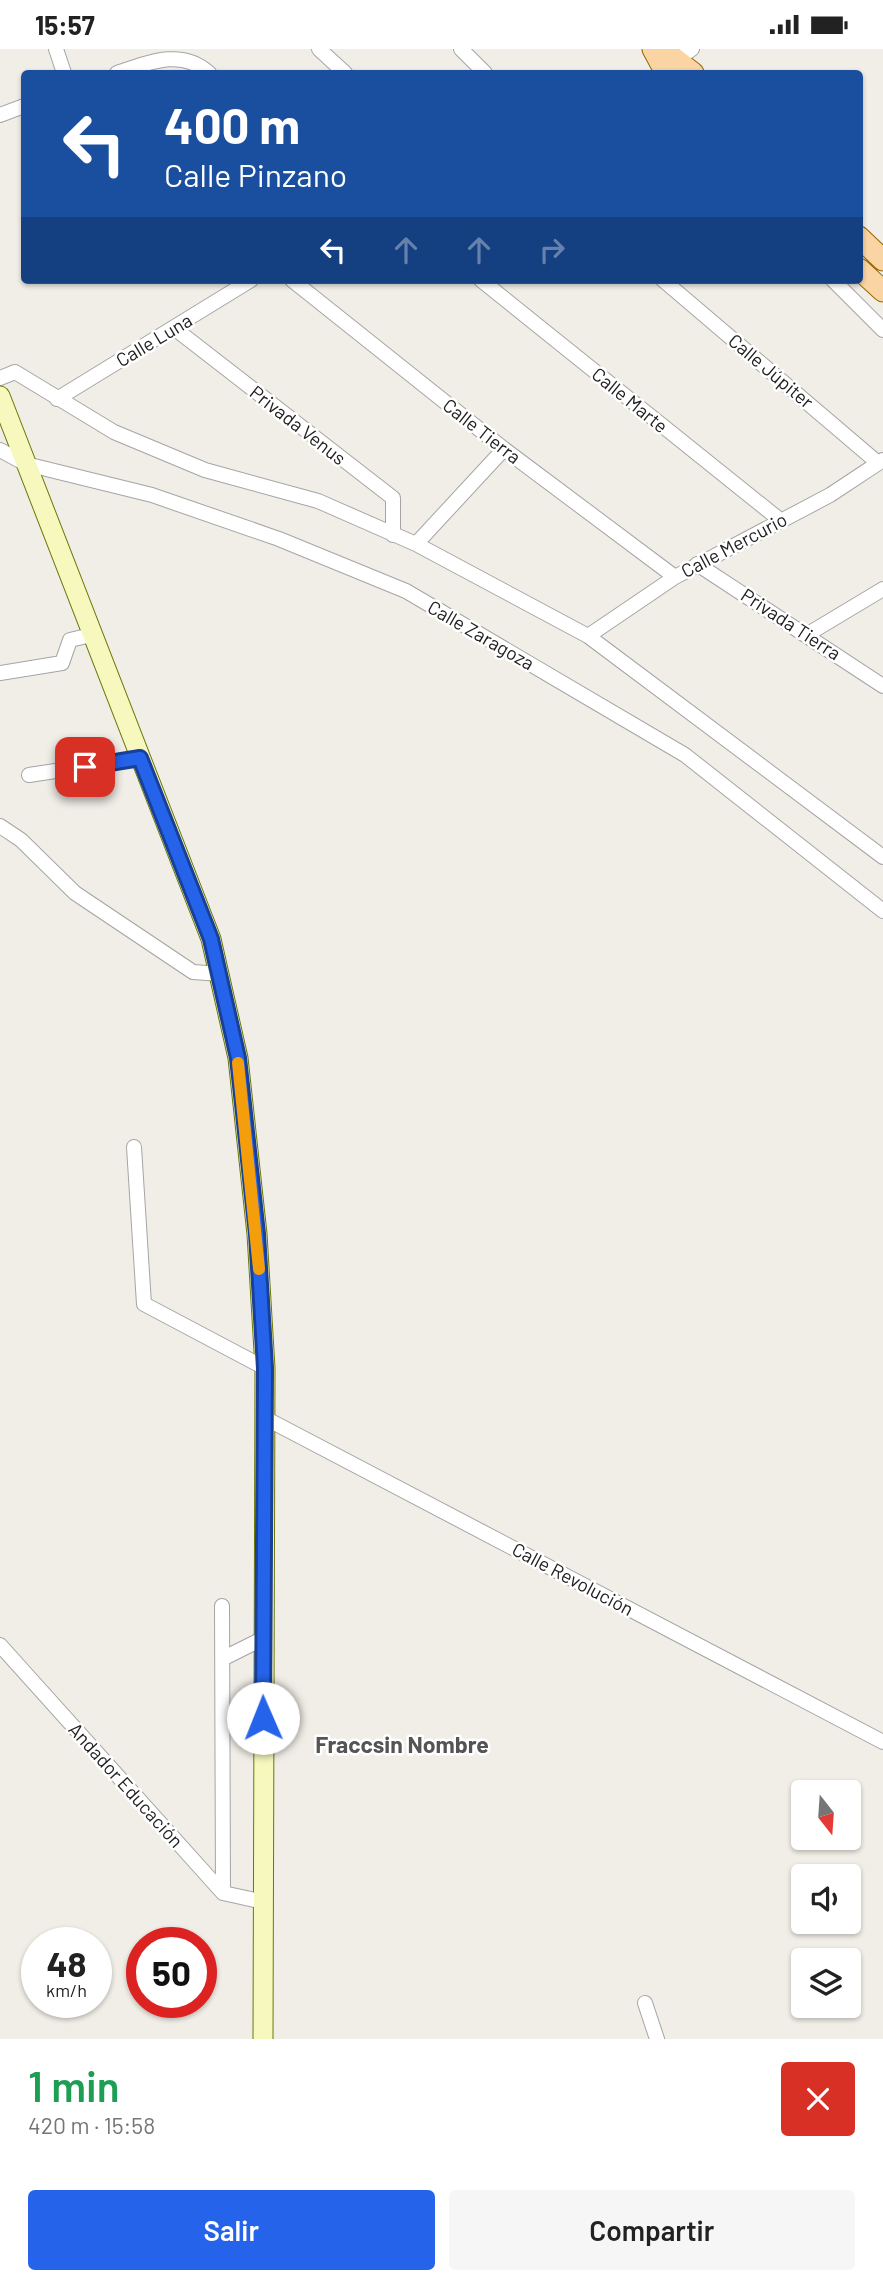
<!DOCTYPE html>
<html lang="es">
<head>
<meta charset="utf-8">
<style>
  body { margin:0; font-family:Barlow,sans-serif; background:#f6f6f6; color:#222; height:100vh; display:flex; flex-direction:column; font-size:26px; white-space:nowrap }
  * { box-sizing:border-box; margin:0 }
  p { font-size:23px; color:#767676 }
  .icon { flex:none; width:38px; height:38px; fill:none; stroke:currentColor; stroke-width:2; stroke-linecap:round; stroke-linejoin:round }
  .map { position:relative; height:1990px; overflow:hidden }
  .details { display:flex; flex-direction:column; background:#fff; flex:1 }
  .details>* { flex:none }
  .hud { position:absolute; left:21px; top:21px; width:842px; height:214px; border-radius:7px; box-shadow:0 2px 5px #0004; background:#1a4fa0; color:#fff; overflow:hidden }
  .needle { width:46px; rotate:163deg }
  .fabs { position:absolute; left:791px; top:1731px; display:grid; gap:14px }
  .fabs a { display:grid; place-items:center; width:70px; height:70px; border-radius:7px; background:#fff; box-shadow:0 2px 5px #0004; font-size:35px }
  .speed { position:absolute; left:21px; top:1878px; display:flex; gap:14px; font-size:35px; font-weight:700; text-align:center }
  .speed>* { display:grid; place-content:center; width:91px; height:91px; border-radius:50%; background:#fff; box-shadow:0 2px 5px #0004; line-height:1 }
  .speed small { font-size:18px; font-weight:400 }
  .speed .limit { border:10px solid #d22; background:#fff; color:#111 }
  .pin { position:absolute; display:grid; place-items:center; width:60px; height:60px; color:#fff; margin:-30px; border-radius:14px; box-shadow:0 4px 10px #0006 }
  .me { position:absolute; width:77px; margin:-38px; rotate:359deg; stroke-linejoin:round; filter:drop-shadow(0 0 5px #0008) }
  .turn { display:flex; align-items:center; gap:24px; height:147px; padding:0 28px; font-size:32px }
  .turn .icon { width:91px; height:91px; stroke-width:2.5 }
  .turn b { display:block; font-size:49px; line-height:60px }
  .lanes { display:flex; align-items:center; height:66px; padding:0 28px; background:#0003; justify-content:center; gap:35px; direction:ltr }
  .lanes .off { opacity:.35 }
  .round { display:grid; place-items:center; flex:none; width:74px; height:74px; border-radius:7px; background:#f6f6f6 }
  .overview { display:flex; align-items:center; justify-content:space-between; height:119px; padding:0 28px }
  h1 { font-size:42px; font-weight:600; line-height:52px; color:#1e9e55 }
  .cta { display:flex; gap:14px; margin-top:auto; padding:14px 28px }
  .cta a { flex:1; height:80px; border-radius:7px; background:#2563eb; color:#fff; font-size:28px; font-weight:600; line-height:80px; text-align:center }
  .cta a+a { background:#f6f6f6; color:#222 }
  .status { display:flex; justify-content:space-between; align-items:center; height:49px; padding:0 35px; background:#fff; direction:ltr }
  .status svg { height:19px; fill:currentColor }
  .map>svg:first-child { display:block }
</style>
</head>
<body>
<div class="status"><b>15:57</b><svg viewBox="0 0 49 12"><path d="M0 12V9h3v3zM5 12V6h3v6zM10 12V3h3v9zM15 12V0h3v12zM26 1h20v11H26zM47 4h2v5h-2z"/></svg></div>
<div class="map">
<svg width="883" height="1990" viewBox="0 0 883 1990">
  <rect width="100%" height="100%" fill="#f1eee7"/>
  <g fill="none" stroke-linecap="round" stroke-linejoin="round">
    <defs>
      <path id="street" d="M56 0 64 24
        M319 0 345 24
        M461 0 485 24
        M670 15 692 0
        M117 24C152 12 183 0 209 24
        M0 66 24 57
        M292 231 504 400 675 528
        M481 231 780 471
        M663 231 878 414
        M833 231 883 281
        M174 279 393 449V486
        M0 329 15 323 114 383 205 421 318 452 416 495 588 587 883 808
        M57 350 251 231
        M0 401 26 415 152 446 279 490 406 542 685 706 883 862
        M416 495 504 400
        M697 515 883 637
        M808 585 883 540
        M588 587 675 528 830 446 883 411
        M0 624 62 614 70 591 91 586
        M29 726 140 709
        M0 777 21 791 75 844 193 923 220 925
        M134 1098 144 1255 265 1319
        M263 1368 883 1693
        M222 1557 223 1844
        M0 1596 223 1844 264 1853
        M224 1609 262 1590
        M645 1954 657 1990"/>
      <path id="secondary" d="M0 347 211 890 238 1009 257 1185 265 1319 263 1990"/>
      <path id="primary" d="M653 0 666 24
        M662 0 693 24
        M859 188 883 211
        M859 220 883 242"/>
    </defs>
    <use href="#street" stroke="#a5a5a5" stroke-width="16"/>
    <use href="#secondary" stroke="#6c7708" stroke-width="21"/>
    <use href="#primary" stroke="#996704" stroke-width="23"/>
    <use href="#street" stroke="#fff" stroke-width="14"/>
    <use href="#secondary" stroke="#f6f8be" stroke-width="19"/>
    <use href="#primary" stroke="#fad4a3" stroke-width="21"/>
  </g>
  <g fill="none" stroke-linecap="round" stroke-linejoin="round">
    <defs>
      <path id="route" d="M85 718 140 709 211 890 238 1009 257 1185 265 1319 263 1669"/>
    </defs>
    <use href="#route" stroke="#184099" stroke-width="18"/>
    <use href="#route" stroke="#2563eb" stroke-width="12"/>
    <path stroke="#f59e0b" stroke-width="12" d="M238 1014 259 1220"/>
  </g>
  <g text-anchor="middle" stroke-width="5" stroke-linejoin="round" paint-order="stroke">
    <g font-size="19" fill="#212121" stroke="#fff">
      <text transform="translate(154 291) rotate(-31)" y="7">Calle Luna</text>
      <text transform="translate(771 322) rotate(40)" y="7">Calle Júpiter</text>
      <text transform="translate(630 351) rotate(39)" y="7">Calle Marte</text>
      <text transform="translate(298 376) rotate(38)" y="7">Privada Venus</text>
      <text transform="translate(482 382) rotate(38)" y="7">Calle Tierra</text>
      <text transform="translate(734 496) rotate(-28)" y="7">Calle Mercurio</text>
      <text transform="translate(791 575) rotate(33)" y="7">Privada Tierra</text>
      <text transform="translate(481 586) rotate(30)" y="7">Calle Zaragoza</text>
      <text transform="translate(573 1530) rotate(28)" y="7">Calle Revolución</text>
      <text transform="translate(126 1736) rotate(48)" y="7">Andador Educación</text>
    </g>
    <g font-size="23" font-weight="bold" fill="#545454" stroke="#fff">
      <text x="402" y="1704">Fraccsin Nombre</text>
    </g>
  </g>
</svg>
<div class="fabs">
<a><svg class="needle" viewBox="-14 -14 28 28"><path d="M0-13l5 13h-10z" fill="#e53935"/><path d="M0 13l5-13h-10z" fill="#767676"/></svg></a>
<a><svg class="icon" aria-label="sound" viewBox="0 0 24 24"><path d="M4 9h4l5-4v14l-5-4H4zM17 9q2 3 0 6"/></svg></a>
<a><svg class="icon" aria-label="layers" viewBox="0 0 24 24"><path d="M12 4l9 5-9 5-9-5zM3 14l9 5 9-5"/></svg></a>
</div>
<div class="speed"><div>48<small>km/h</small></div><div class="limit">50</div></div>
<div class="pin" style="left:85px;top:718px;background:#d93025"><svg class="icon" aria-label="arrive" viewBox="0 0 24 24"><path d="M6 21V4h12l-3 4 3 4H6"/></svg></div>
<svg class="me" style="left:263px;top:1669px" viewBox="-20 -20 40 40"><circle r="19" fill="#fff"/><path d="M0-13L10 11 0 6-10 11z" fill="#2563eb"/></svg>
<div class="hud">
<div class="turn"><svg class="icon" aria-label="left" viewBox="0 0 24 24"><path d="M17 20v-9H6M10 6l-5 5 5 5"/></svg><div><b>400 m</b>Calle Pinzano</div></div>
<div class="lanes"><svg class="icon" aria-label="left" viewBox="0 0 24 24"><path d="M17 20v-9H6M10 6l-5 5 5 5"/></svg><svg class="icon off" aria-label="ahead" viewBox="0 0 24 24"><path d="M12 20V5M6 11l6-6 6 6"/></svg><svg class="icon off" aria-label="ahead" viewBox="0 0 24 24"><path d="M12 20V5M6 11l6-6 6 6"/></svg><svg class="icon off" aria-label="right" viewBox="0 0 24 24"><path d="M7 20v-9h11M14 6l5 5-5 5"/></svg></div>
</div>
</div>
<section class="details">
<div class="overview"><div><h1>1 min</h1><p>420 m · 15:58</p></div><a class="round" style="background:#d93025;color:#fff"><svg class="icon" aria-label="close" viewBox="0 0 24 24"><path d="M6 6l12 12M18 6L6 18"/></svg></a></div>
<div class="cta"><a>Salir</a><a>Compartir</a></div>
</section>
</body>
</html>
